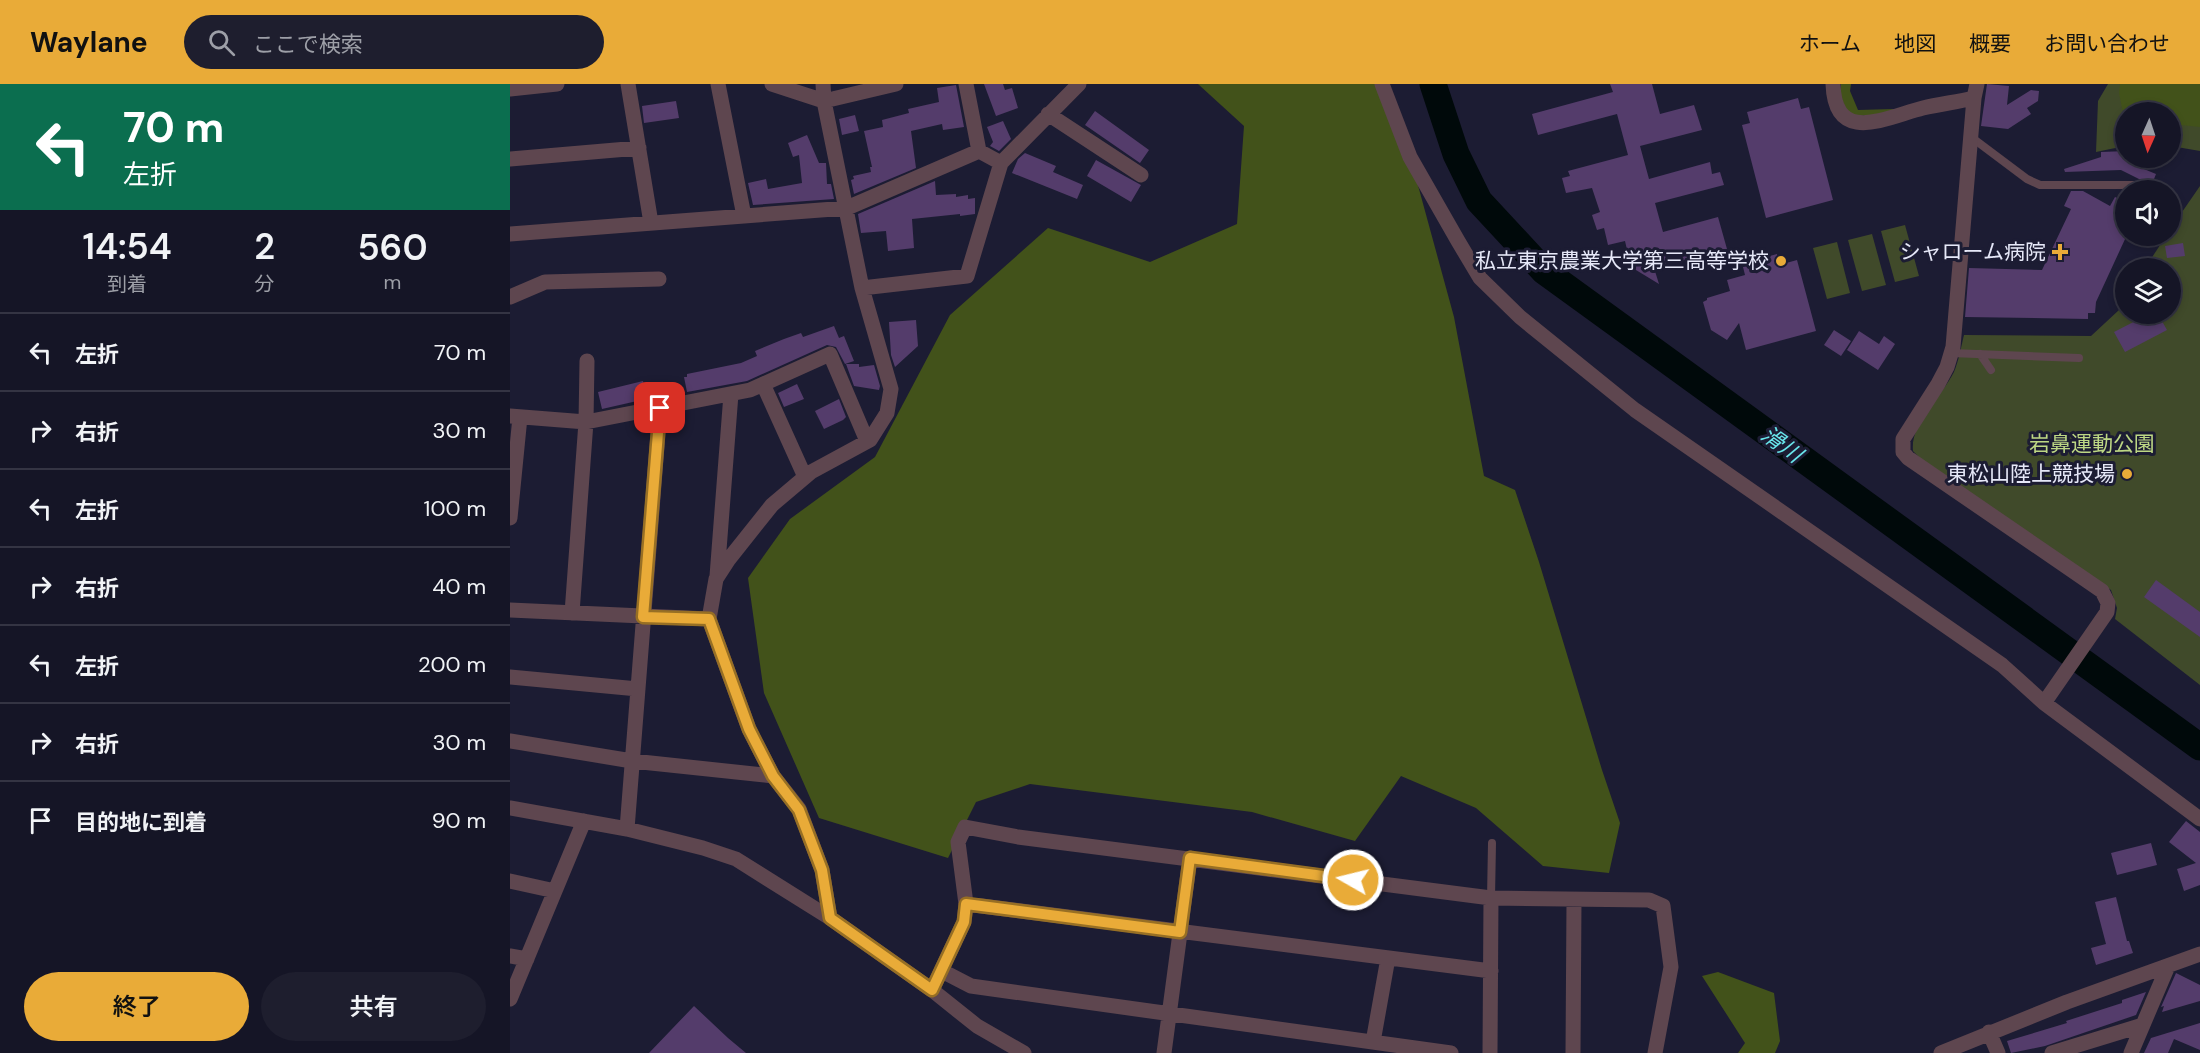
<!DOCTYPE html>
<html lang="ja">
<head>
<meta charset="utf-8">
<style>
  body { margin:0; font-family:"DM Sans","Noto Sans JP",sans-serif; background:#1e1e2e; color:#f1f3f6; height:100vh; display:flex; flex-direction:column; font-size:22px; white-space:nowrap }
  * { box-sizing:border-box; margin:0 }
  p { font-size:20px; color:#9d9fa7 }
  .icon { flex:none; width:33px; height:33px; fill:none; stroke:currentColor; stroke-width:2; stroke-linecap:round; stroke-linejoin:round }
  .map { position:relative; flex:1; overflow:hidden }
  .details { display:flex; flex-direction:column; background:#151526; width:510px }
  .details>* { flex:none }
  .hud { background:#0b6e4f; color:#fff; overflow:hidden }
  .needle { width:39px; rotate:183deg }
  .tools { position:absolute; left:1605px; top:18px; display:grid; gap:12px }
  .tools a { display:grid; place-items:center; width:66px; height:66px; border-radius:50%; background:#151526; box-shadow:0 3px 9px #0003,0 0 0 2px #343443; font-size:30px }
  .pin { position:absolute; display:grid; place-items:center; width:51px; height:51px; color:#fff; margin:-26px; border-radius:12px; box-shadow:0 3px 9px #0006 }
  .me { position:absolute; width:66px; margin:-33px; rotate:278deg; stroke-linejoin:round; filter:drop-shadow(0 0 4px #0008) }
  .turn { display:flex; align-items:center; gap:21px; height:126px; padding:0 24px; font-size:27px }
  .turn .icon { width:78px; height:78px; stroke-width:2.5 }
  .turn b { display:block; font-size:42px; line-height:51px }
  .eta { display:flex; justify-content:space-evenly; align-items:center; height:102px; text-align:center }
  .eta b { font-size:36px; font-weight:600; line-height:42px }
  .primary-button { display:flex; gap:12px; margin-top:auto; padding:12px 24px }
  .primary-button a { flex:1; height:69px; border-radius:36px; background:#e9ab38; color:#111; font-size:24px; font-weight:600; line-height:69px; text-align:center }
  .primary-button a+a { background:#1e1e2e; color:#f1f3f6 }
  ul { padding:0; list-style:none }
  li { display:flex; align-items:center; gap:18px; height:78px; padding:0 24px; border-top:2px solid #343443 }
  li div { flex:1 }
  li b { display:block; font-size:22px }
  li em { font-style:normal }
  header { display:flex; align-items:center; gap:36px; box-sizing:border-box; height:84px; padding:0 30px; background:#e9ab38; color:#111 }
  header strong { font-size:28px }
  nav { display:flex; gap:33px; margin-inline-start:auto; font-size:21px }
  .search { width:420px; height:54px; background:#1e1e2e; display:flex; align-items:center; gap:15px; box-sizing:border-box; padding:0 21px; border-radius:33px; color:#9d9fa7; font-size:22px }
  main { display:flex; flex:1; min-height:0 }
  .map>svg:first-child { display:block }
</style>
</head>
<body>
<header>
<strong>Waylane</strong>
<div class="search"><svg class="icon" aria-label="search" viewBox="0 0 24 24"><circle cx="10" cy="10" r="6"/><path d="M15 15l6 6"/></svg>ここで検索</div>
<nav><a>ホーム</a><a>地図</a><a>概要</a><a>お問い合わせ</a></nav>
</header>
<main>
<section class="details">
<div class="hud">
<div class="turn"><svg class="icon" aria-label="left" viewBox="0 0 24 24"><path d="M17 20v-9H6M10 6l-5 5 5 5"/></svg><div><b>70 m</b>左折</div></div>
</div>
<div class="eta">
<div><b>14:54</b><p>到着</p></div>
<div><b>2</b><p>分</p></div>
<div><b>560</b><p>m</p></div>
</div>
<ul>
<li><svg class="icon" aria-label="left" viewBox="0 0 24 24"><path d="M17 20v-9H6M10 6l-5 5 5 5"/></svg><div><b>左折</b></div><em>70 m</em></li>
<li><svg class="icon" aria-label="right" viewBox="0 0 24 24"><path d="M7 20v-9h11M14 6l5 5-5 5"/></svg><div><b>右折</b></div><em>30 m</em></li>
<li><svg class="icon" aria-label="left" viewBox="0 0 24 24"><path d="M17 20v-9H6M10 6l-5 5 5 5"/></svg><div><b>左折</b></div><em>100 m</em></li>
<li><svg class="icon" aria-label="right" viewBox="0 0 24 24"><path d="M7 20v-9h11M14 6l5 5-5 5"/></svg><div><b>右折</b></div><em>40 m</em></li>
<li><svg class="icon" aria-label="left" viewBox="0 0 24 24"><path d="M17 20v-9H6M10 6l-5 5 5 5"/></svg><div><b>左折</b></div><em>200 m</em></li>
<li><svg class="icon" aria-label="right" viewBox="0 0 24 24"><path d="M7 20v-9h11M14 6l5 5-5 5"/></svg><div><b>右折</b></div><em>30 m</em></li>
<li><svg class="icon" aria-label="arrive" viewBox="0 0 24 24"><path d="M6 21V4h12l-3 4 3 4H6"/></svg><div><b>目的地に到着</b></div><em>90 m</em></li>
</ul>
<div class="primary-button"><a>終了</a><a>共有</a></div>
</section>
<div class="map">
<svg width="1690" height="969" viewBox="0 0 1690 969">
  <rect width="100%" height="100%" fill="#1c1c33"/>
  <path fill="#404a2a" d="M1598 0H1690V67L1661 62 1660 28H1616L1615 62 1586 68 1588 17Z
    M1690 102V601L1605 535 1607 524 1601 506 1410 374 1403 367C1400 339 1432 312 1444 288 1449 276 1451 263 1454 251L1581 252 1609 226 1615 215 1616 230H1660V184H1635L1656 152H1660L1661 144Z
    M1395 141 1409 192 1385 198 1371 147Z
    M1362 150 1376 201 1352 207 1338 156Z
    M1327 158 1340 209 1317 215 1303 164Z"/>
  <path fill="#42521a" d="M688 0H876L909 105 944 233 974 392 1005 406 1029 478 1092 686 1110 739 1099 789 1033 782 966 724 891 692 845 757 742 728 520 700 466 718 438 774 309 734 254 609 238 494 280 435 365 373 440 231 538 144 640 178 727 140 734 42Z
    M1331 0H1341L1340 7 1348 26 1384 25V30L1347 32 1336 27 1331 12Z
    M1610 0H1690V43L1661 40 1660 28H1616L1615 34H1614L1609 9Z
    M1208 888 1264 909 1270 957 1265 969H1228L1235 959 1192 892Z"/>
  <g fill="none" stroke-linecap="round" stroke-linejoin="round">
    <path stroke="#00090a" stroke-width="27" d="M923 0 946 70 969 117 1034 187 1690 663"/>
  </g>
  <path fill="#543c6b" d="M474 0H493L495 6 502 4 508 24 486 32Z
    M1100 0H1142L1150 30 1184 21 1192 46 1130 62 1139 95 1200 78 1202 90 1210 88 1214 101 1145 119 1153 148 1208 133 1217 165 1144 184 1149 200 1121 183 1115 157 1098 161 1094 144 1087 146 1082 131 1090 128 1082 104 1056 109 1052 94 1060 92 1058 87 1118 71 1107 30 1028 51 1022 30 1103 8Z
    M1477 0 1499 2 1497 21 1521 6 1529 7 1528 17 1517 24 1521 30 1498 45 1471 42Z
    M446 1 454 43 433 46 432 40 401 47 406 84 344 110 341 96 344 95 343 92 361 88 360 83H362L354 47 373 43 372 36 399 29 398 25 429 18 427 4Z
    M1288 14 1291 25 1299 23 1323 116 1256 134 1232 41 1240 39 1237 28Z
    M166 17 169 34 134 39 132 22Z
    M585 27 639 66 630 79 575 41Z
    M345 31 349 47 332 51 329 35Z
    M493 37 501 55 489 67 480 62 483 58 477 43Z
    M297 51 309 79H316L317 100H321L324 115 243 121 238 99 256 95 258 105 292 99 289 71 283 73 278 59Z
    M1616 67V74H1634L1629 83 1646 90 1642 100 1636 96 1629 95 1611 86 1555 88 1554 85 1591 73V68Z
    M515 69 546 82 543 88 573 101 567 115 502 89 508 75Z
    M586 76 631 101 621 118 577 92Z
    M425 97 426 111 446 110V113L458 111V115L465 114V130L450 132V130L402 135 404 164 378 167 376 147 351 149 348 130Z
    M1561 107H1573L1600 122 1605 113 1616 118V153L1586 218 1585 229H1578V235L1455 233 1459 184 1532 186 1561 125 1554 122Z
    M1673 159 1675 172 1657 174 1655 162Z
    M1267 170 1269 181 1287 176 1306 247 1236 266 1229 239 1217 256 1201 246 1193 218 1197 216V214L1220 207 1217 196 1235 191 1233 183 1250 179 1249 175Z
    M1639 230H1648L1657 246 1615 268 1604 248Z
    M406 236 408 262 385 283 381 271 379 238Z
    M324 242 329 254 334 252 344 277 335 280 326 263 317 261 237 297 177 308 174 293H177V290L231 279 247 272 245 267 274 255 291 249 293 253Z
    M1324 246 1341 257 1331 272 1314 261Z
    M1349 247 1369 260 1374 252 1385 260 1368 286 1337 266Z
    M336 280H349V283L364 281 370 302 369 306 344 302Z
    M133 297 136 315 92 325 88 308Z
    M287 300 294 315 274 323 268 309Z
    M329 315 336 333 333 336 314 345 305 327Z
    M1646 496 1690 528V553L1634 513Z
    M1676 737 1690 748V801L1674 807 1667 785 1686 779 1659 758Z
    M1641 759 1647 781 1607 791 1601 769Z
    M1606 813 1617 857H1619L1623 869 1586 881 1581 864 1596 860 1585 818Z
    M1666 889 1690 901V917L1652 928 1654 922 1651 923Z
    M1636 908 1626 931 1535 962 1501 969 1497 957 1557 939 1556 937 1612 919V916Z
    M184 922 218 954 236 969H139Z
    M1690 939V966L1664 955 1658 969H1634L1641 954Z"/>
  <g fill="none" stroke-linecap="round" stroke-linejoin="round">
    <path stroke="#5e464f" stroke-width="8" d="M1461 53 1517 95 1530 101H1634
      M1441 269 1569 274
      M1470 270 1481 286
      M981 814 982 759"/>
    <path stroke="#5e464f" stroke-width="15" d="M118 0 141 139
      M208 0 234 132
      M262 0 314 17 386 0
      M313 0 314 17 352 204 381 305 377 329 360 356 301 388 262 421 219 475 206 495 199 535 239 645 263 692 289 725 312 786 320 834
      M456 0 469 67 491 79
      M872 0 900 73 948 157 970 194 1010 233 1125 326 1492 581 1534 619 1690 735
      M1323 0C1325 62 1377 33 1413 24 1430 20 1447 18 1464 14
      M1467 0 1464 14 1443 263 1437 283 1428 300 1393 355V368L1398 374 1592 507 1598 519 1597 528 1534 619
      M0 5 47 0
      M538 30 631 91
      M0 75 129 64
      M0 150 337 124 469 67
      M352 204 457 192 491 79 569 0
      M0 213 35 198 149 195
      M253 300 295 393
      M0 332 76 338 240 306 320 270 357 357
      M0 434 10 333
      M207 492 221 310
      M0 526 199 535
      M62 529 76 338 77 277
      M0 593 128 605
      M0 657 122 677 263 692
      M0 724 117 745 193 764 226 775 320 834 422 906 467 942 514 969
      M117 745 150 324
      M0 797 45 807
      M456 820 981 887
      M0 872 17 875
      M432 887 461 902 941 969
      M422 906 454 838 456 820 448 758 455 743 508 753 981 814 1139 816 1153 822 1161 883 1145 969
      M0 915 74 737
      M1479 948 1488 969
      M863 958 878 874
      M654 969 680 774
      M980 969 981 814
      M1063 969 1064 817
      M1431 969 1557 918 1690 870
      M1542 969 1633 941
      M1621 969 1658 882"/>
  </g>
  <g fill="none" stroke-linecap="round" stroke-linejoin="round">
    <defs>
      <path id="route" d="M150 324 133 533 199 535 239 645 263 692 289 726 312 786 320 834 422 906 454 838 456 820 670 848 680 774 843 796"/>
    </defs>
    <use href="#route" stroke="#976f24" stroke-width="15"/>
    <use href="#route" stroke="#e9ab38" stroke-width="10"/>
  </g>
  <g fill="#e9ab38" stroke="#1c1c33" stroke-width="2">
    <path d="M1547 159h6v6h6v6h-6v6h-6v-6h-6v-6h6z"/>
    <circle cx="1271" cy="177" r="6"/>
    <circle cx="1617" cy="390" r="6"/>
  </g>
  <g text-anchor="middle" stroke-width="6" stroke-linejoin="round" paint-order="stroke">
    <g font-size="21" fill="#e6e8f8" stroke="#1c1c33" text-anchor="end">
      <text x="1536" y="175">シャローム病院</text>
      <text x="1259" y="184">私立東京農業大学第三高等学校</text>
      <text x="1605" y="397">東松山陸上競技場</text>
    </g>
    <g font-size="21" fill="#bdd784" stroke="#1c1c33">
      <text x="1582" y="367">岩鼻運動公園</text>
    </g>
    <g font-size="22" font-style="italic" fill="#69e7ec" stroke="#1c1c33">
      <text transform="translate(1272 360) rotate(36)" y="8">滑川</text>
    </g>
  </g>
</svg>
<div class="tools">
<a><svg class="needle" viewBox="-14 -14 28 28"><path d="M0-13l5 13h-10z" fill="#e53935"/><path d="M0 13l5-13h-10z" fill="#9d9fa7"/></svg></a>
<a><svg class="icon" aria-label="sound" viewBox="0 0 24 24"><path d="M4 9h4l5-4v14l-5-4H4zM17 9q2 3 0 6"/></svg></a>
<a><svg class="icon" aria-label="layers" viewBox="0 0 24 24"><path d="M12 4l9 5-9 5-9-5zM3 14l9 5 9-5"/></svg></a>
</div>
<div class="pin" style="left:150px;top:324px;background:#d93025"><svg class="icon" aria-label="arrive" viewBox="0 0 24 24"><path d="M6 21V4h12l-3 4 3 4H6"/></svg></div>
<svg class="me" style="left:843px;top:796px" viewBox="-20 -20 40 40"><circle r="17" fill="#e9ab38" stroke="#fff" stroke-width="3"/><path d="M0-11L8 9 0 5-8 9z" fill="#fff"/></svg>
</div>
</main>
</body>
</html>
